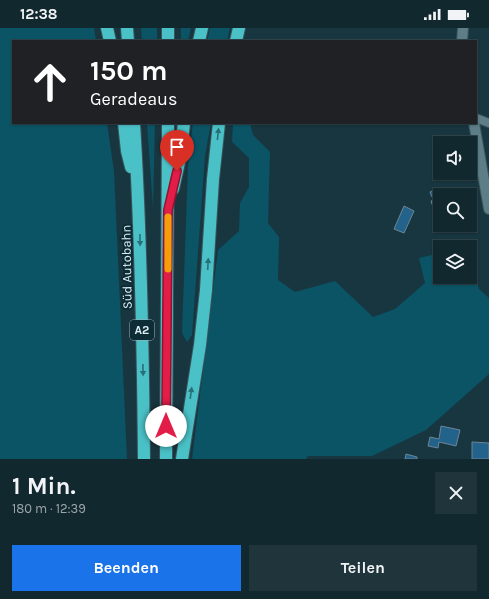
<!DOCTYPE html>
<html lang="de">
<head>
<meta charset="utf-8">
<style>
  body { margin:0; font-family:Karla,sans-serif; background:#1f343b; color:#f1f3f6; height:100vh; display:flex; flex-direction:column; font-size:15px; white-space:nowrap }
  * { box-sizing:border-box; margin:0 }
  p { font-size:13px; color:#9ca6aa }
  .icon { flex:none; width:22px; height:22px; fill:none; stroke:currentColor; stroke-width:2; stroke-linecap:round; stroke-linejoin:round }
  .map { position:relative; height:431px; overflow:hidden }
  .drawer { display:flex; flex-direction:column; background:#12282f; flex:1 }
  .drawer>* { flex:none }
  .top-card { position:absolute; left:12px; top:12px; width:465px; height:84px; border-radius:0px; box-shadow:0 1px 3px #0004,0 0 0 1px #31444b; background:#202124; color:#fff; overflow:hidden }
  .buttons { position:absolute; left:433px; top:108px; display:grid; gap:8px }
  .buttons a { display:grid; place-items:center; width:44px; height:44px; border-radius:0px; background:#12282f; box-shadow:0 1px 3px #0004,0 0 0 1px #31444b; font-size:20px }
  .pin { position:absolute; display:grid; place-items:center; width:34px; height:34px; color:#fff; margin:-41px -17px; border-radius:50% 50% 50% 0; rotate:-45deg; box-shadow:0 0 4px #0007 }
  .pin .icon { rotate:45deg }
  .me { position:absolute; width:44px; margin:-22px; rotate:0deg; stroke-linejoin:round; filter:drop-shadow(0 0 3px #0008) }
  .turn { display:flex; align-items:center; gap:14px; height:84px; padding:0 12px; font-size:18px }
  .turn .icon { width:52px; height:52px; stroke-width:2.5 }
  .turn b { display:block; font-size:28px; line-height:34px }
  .round { display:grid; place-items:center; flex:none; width:42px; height:42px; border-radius:0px; background:#1f343b }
  .headline { display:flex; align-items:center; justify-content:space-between; height:68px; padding:0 12px }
  h1 { font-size:24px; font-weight:700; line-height:30px }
  .action { display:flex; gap:8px; margin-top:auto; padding:8px 12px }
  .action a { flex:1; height:46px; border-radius:0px; background:#1a73e8; color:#fff; font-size:16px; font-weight:700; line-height:46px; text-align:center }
  .action a+a { background:#1f343b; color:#f1f3f6 }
  .status { display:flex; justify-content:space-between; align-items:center; height:28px; padding:0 20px; background:#12282f; direction:ltr }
  .status svg { height:11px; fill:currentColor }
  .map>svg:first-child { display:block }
</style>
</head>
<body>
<div class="status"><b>12:38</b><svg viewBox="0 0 49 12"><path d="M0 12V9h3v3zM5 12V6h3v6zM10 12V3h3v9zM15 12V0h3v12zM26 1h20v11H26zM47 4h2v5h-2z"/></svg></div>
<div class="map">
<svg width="489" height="431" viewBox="0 0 489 431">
  <rect width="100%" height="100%" fill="#18363f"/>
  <path fill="#0a5466" d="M0 0H94L96 13H13V95H107L114 143 127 431H0Z
    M141 0H157V13H142Z
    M181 0H191L188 13H181Z
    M210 0H230L227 13H207Z
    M147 95H155L153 180Z
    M193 95H211L205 128 192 307 187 314 182 305 188 138Z
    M233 95H250L253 107 270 124 268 195 279 209 278 252 295 264 335 253 373 289 395 281 425 255 419 230 440 225V249H470V228L479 261 489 270V346L426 402 372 428H308L306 431H192L218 222 239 203 240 175 249 159V130L232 114Z"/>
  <path fill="#23628a" stroke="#6c8596" d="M437 161 439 166 432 169 430 164Z
    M440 170V190L437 191 431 173Z
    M404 178 414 183 404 205 394 201Z
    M441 398 460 402 456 418 439 414 438 420 428 418 430 409 439 411Z
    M472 414 489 415V431H472Z
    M406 426 417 429V431H405Z"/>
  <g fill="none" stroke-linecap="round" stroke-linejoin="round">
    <defs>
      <path id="minor" d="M476 90 489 95"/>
      <path id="secondary" d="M462 13 463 0
        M474 95 489 181"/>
      <path id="motorway" d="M107 0 110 13
        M127 0 128 13
        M168 13V0
        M199 13 202 0
        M236 13 239 0
        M124 95 127 123 131 139
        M134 95C141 207 143 319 144 431
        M173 161 180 130 184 95
        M166 431 168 95
        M182 431 200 317 206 262 213 151 219 95"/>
    </defs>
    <use href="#minor" stroke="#39535b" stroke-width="10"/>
    <use href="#secondary" stroke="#39535b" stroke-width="12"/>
    <use href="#motorway" stroke="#39535b" stroke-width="14"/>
    <use href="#minor" stroke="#5d7d87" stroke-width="8"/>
    <use href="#secondary" stroke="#5d7d87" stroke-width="10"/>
    <use href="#motorway" stroke="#4ac1c7" stroke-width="12"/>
  </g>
  <defs><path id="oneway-solid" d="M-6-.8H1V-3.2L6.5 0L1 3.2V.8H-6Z"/></defs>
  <g fill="#286f77">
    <use href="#oneway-solid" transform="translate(218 106) rotate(-84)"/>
    <use href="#oneway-solid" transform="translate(140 212) rotate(89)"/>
    <use href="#oneway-solid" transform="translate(208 236) rotate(-87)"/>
    <use href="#oneway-solid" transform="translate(143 342) rotate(89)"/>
    <use href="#oneway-solid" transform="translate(191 365) rotate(-82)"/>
  </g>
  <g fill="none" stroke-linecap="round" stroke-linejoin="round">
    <defs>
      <path id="route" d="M166 398 168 182 177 143"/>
    </defs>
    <use href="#route" stroke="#92132f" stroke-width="10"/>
    <use href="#route" stroke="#e11d48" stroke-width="7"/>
    <path stroke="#f59e0b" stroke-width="7" d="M168 241V189"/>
  </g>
  <g text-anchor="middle" stroke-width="4" stroke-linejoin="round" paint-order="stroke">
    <rect fill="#0d2c35" stroke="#9eb3ba" stroke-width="1" x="130" y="292" width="24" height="20" rx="3"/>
    <g font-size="12" font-weight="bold" fill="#dcedf3">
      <text x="142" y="306">A2</text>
    </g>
    <g font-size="13" fill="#dcedf3" stroke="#0d2c35">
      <text transform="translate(126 239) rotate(-91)" y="5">Süd Autobahn</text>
    </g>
  </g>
</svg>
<div class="buttons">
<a><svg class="icon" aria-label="sound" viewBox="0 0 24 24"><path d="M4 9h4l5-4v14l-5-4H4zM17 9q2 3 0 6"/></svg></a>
<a><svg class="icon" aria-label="search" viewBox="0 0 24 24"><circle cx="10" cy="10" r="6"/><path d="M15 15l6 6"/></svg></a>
<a><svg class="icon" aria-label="layers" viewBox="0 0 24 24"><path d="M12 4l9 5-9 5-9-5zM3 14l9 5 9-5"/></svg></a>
</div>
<div class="pin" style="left:177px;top:143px;background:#d93025"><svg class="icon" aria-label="arrive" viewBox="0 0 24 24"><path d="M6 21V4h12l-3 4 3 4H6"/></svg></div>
<svg class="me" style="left:166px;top:398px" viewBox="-20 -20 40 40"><circle r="19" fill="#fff"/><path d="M0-13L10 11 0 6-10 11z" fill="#e11d48"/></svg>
<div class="top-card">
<div class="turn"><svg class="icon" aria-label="ahead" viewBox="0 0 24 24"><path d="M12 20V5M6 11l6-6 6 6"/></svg><div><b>150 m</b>Geradeaus</div></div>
</div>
</div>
<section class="drawer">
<div class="headline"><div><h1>1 Min.</h1><p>180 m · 12:39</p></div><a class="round"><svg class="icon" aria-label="close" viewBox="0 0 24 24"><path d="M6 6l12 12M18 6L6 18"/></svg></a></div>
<div class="action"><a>Beenden</a><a>Teilen</a></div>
</section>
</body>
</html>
